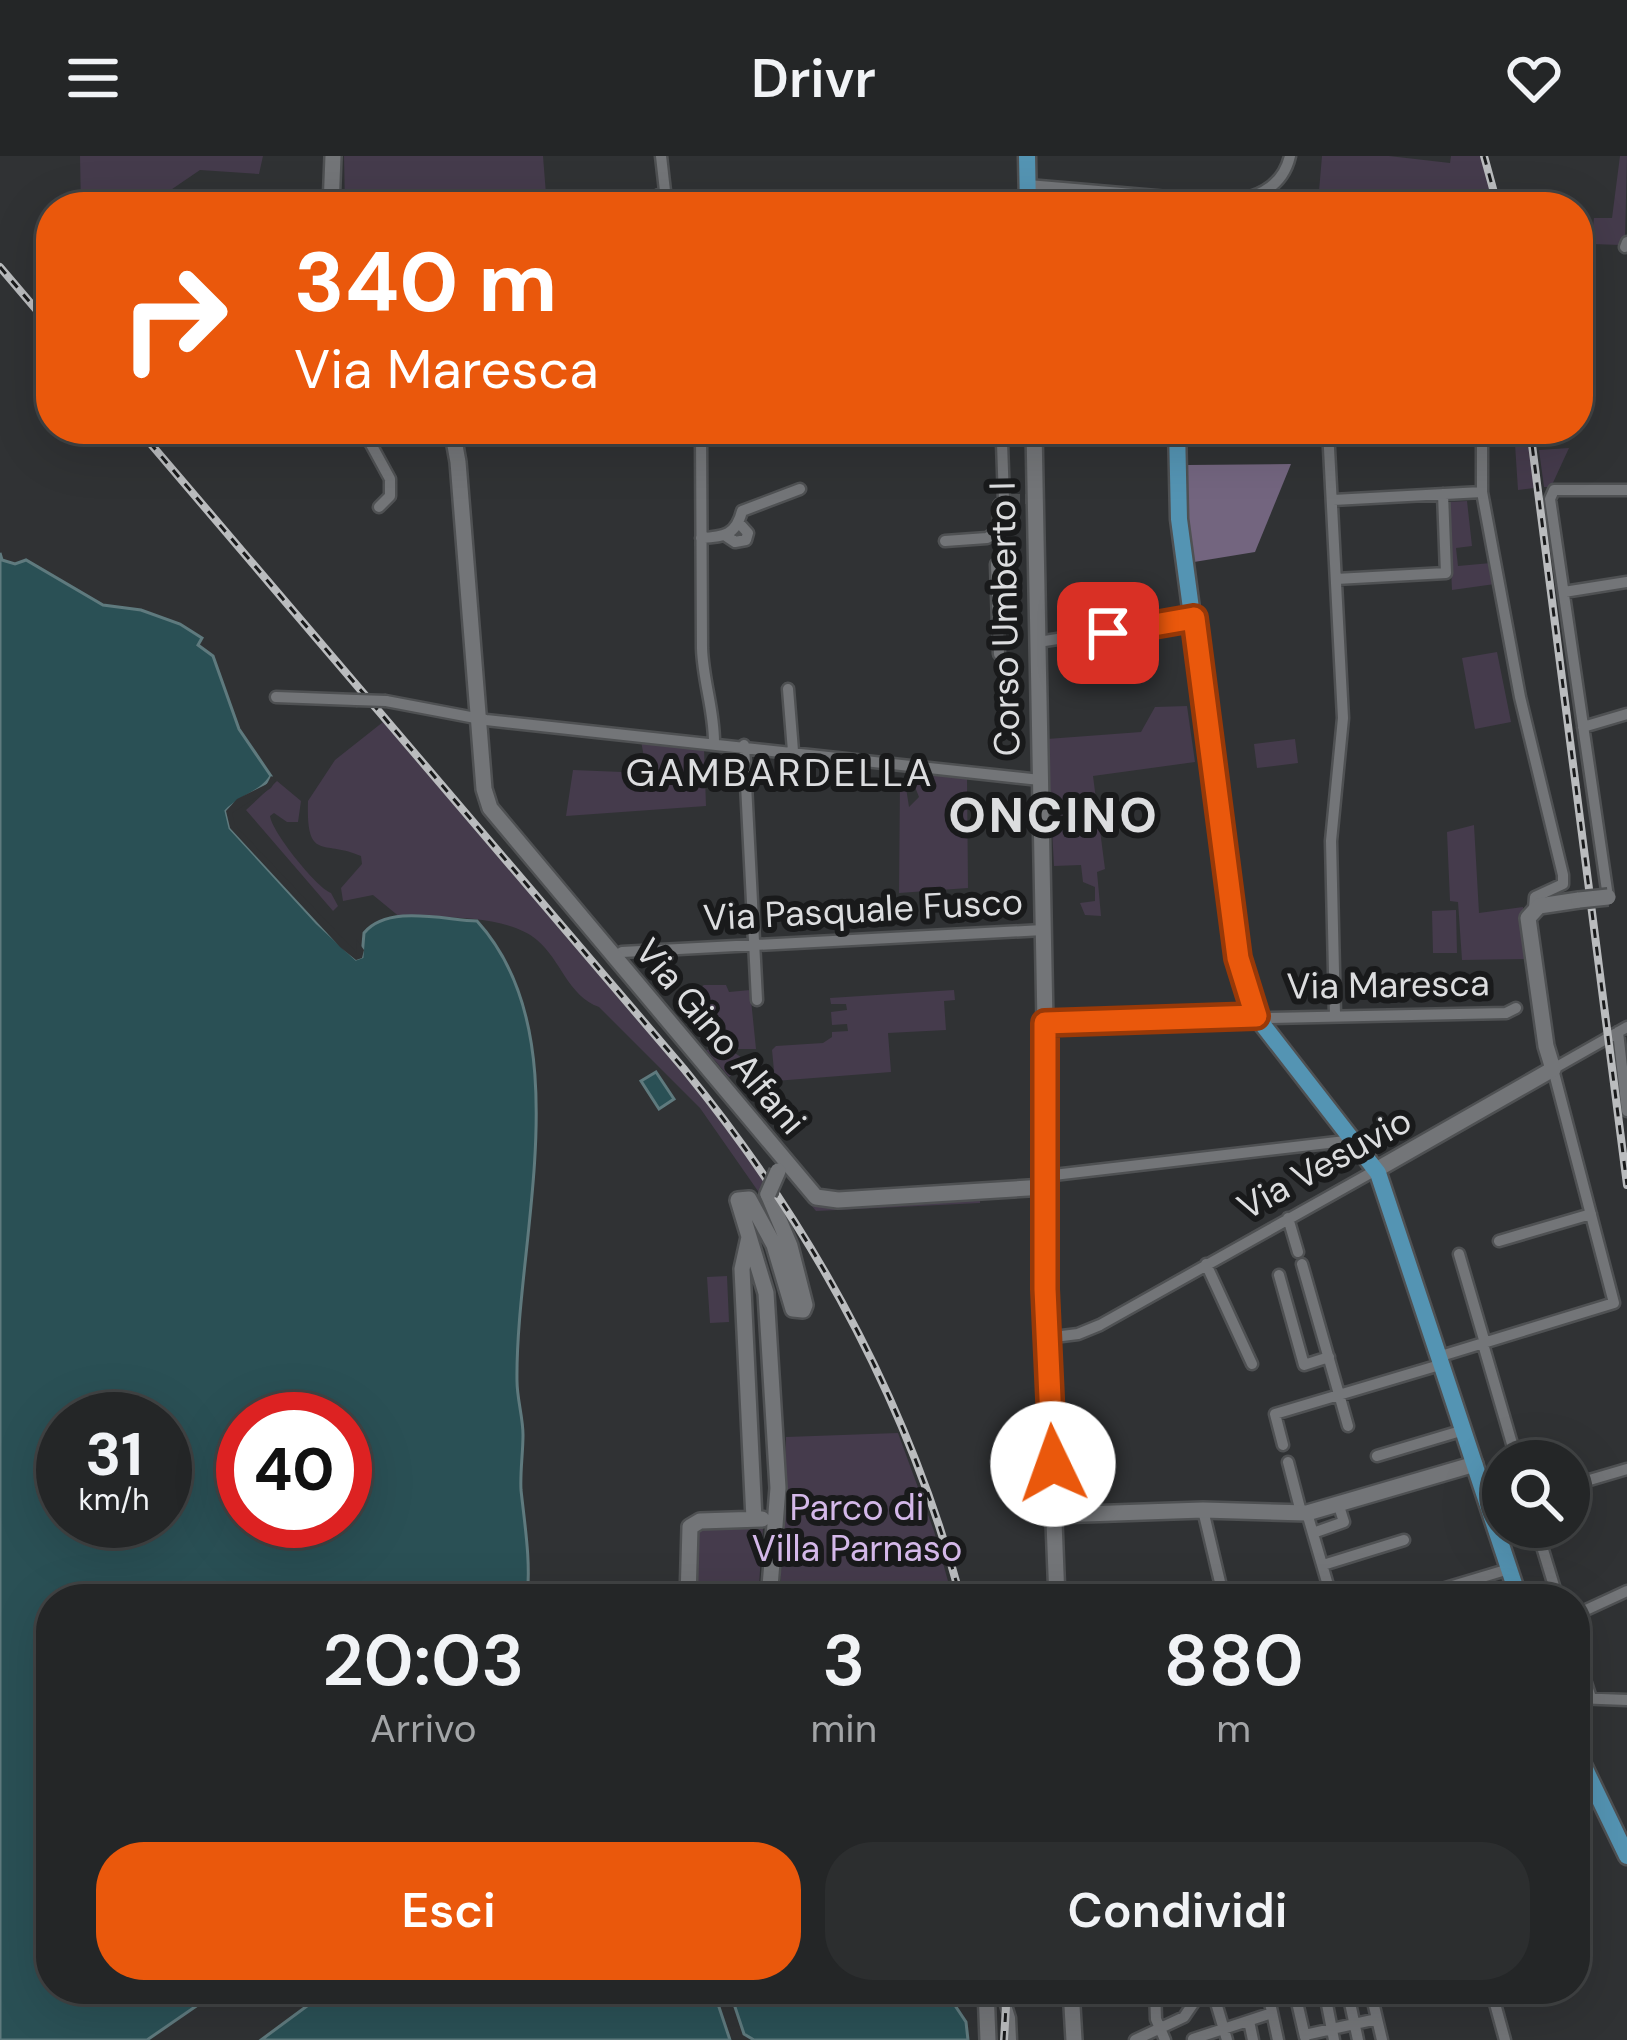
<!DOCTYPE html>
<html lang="it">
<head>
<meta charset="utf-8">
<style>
  body { margin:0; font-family:"DM Sans",sans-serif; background:#2c2e2f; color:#f1f3f6; height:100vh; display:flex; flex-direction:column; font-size:45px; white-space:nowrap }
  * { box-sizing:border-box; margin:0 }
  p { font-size:39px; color:#a3a5a7 }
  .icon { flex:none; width:66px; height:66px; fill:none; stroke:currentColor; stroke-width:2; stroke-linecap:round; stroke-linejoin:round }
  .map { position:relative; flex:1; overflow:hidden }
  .panel { position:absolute; left:36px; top:1428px; width:1554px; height:420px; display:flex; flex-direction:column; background:#242627; border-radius:48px; box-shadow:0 12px 48px #0002,0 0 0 3px #414344 }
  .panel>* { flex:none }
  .top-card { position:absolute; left:36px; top:36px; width:1557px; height:252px; border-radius:48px; box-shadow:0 12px 48px #0002,0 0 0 3px #414344; background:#ea580c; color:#fff; overflow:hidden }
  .fabs { position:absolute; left:1482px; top:1284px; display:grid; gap:24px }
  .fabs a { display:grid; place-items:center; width:108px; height:108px; border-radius:50%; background:#242627; box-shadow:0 12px 48px #0002,0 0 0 3px #414344; font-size:60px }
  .speed { position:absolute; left:36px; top:1236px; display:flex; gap:24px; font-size:60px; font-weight:700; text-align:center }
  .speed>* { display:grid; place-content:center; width:156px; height:156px; border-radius:50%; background:#242627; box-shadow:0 12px 48px #0002,0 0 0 3px #414344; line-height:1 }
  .speed small { font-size:30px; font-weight:400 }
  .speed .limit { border:18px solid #d22; background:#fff; color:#111 }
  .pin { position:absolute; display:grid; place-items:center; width:102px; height:102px; color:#fff; margin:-51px; border-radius:24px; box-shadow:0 6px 18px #0006 }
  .me { position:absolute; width:132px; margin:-66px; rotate:357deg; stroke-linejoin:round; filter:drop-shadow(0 0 9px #0008) }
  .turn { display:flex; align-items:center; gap:42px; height:252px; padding:0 60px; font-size:54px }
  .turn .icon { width:156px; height:156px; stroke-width:2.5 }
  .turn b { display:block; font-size:84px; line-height:102px }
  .eta { display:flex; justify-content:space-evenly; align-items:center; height:204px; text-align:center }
  .eta b { font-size:72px; font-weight:600; line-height:84px }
  .cta { display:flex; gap:24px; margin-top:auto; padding:24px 60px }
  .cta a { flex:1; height:138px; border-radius:48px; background:#ea580c; color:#fff; font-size:48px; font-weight:600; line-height:138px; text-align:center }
  .cta a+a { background:#2c2e2f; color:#f1f3f6 }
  header { display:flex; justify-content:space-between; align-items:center; height:156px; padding:0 60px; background:#242627; font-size:54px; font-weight:600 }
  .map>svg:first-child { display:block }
</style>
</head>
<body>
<header><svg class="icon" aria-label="menu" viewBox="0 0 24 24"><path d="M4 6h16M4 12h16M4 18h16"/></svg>Drivr<svg class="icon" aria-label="heart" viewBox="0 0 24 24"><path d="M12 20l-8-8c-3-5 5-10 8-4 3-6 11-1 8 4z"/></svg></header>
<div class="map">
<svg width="1627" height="1884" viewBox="0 0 1627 1884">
  <rect width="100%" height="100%" fill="#303234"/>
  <path fill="#453b4c" d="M80 0H263L259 18 200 14 156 44 130 43V51H81Z
    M344 0H543L547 51H345Z
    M1322 0H1389L1450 7 1451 0H1482L1495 51H1235L1262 42 1318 47Z
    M1620 0H1627L1625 84 1621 89 1591 88 1594 62H1612Z
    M1514 273H1527L1534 332 1518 334Z
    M1569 292 1551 331H1544L1539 294Z
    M1467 345 1472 390 1456 392 1458 410 1491 407 1495 428 1452 434 1448 346Z
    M1497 496 1511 566 1475 573 1462 502Z
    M1187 550 1195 606 1093 620 1105 713 1097 716 1101 760 1085 759 1080 747 1095 745V731L1083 726 1081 709 1054 710 1047 583 1141 576 1155 551Z
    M383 566 701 937 766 1025 760 1038 700 952 599 851C568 840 561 804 537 784 509 759 437 760 401 762L373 739 343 745 341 732 362 708 361 700C324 683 306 707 308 645L335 604Z
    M1295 583 1298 607 1257 612 1254 588Z
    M641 585 704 592 706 650 566 660 573 614 647 617Z
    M927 617 967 621 968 732 899 737 900 625H905L909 651 919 641 913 626H926Z
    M277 625 301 645 298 666H287L274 657 270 660C272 676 316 731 331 737L338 750 333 755 246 654Z
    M1474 669 1479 757 1523 751 1528 803 1462 804 1458 746 1450 745 1447 676Z
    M1456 754 1457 797H1433L1432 755Z
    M704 829H726L729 836 750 834 756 893H729L748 906 729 921 706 894 725 892 721 877 706 861 700 865 692 855 696 851 694 835Z
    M954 834 955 844 944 845 946 874 888 877 891 916 775 925 772 894 776 890 823 887 832 881V876L848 875 847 868 832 869 831 856 847 854 846 848H831L830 842Z
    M780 1012 816 1041 980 1035V1047L816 1055Z
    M727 1120 729 1166 710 1167 707 1121Z
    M898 1277 934 1375 953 1443H780L786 1281Z
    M702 1372H763L758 1443H698V1374Z"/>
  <path fill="#73657f" d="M1291 308 1255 396 1194 406 1187 347V309Z"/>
  <path fill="#2a5055" stroke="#5f7a7e" stroke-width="3" fill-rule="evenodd" d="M0 397 2 404 15 408 26 404 103 449 141 454 180 468 202 482 198 489 213 500 239 573 271 620C262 636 239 641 226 655L230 672 317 767 356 803 362 801 364 777C388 748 444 764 477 765 582 880 515 1086 517 1225 517 1243 523 1261 523 1279 523 1297 520 1316 521 1334 525 1371 531 1406 527 1443H51V1833H221L147 1884H0ZM63 1263H165V1365H63ZM243 1263H345V1365H243Z
    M656 916 674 943 659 953 641 925Z
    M330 1833H713L730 1884H261Z
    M729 1833H944L966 1866 968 1884H754L744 1878Z"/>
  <path fill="#303234" d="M271 620 276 624 271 632 232 657 235 669 357 797 356 783 364 794 362 802 356 804 340 791 230 672 226 655 237 643 267 628Z"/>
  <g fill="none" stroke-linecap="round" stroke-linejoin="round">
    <path stroke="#4a4c4e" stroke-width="10" stroke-dasharray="10 5" stroke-linecap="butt" d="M1010 343H1026"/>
    <defs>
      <path id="street" d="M1028 29 1168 41C1180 47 1192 45 1206 46 1242 47 1281 39 1290 0
        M649 51V45L665 35 661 0
        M1625 91 1627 86
        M374 273 366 279 390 323V340L379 351
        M701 273 702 492C703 525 714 553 714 586
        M1328 273 1343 562 1331 685 1335 859
        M1482 273V336L1520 541 1563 719V728L1535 741 1534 752
        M1333 344 1482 336
        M726 380 735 386 746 384 748 377 739 367
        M701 382C724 381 736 379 742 355L800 333
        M945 385 987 382 999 374V349L1004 344 1002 287
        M1336 423 1446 417 1443 338
        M1564 436 1627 426
        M1038 486 1194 462
        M999 498 996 408H1011
        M788 533 793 595
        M276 541 356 544
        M386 545 486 564 1040 624
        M1583 571 1627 558
        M744 589 757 844
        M1608 741 1550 343 1554 334H1627
        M615 800 622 796 1043 774
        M1045 867 1506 857 1516 852
        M1618 876 1627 955
        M1045 1020 1354 984
        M1288 1062 1298 1096
        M1499 1085 1591 1058
        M1459 1098 1485 1187
        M1206 1108 1252 1208
        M1302 1108 1348 1270
        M1279 1119 1304 1209 1329 1201
        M1046 1182 1078 1178 1100 1169 1376 1014
        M1483 1188 1517 1305
        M1441 1200 1614 1147 1553 913 1627 871
        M1283 1289 1275 1258 1443 1208
        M1377 1300 1464 1274
        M1288 1306 1301 1356
        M1569 1330 1627 1313
        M1203 1354 1224 1443
        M1307 1357 1332 1443
        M1536 1371 1558 1443
        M1313 1377 1344 1366 1338 1347
        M1323 1409 1404 1384
        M1290 1443 1330 1432
        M1409 1443 1509 1413
        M1575 1459 1627 1435
        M1575 1493 1591 1542
        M1575 1542 1627 1544
        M1001 1833 1010 1862 1011 1884
        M1155 1833 1156 1863 1165 1884
        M1212 1833 1227 1884
        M1267 1833 1278 1884
        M1294 1833 1305 1881
        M1324 1833 1334 1884
        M1347 1833 1358 1884
        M1370 1833 1382 1884
        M1491 1833 1505 1884
        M1249 1865 1253 1884
        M1305 1879 1377 1863
        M1193 1883 1272 1857
        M1135 1884 1184 1861 1203 1833"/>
      <path id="secondary" d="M331 51 333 0
        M452 273 458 306 484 633 490 652 816 1041 838 1044 1045 1031
        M1034 273 1045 867V1134L1057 1443
        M1376 1014 1553 913 1546 890 1528 762 1539 750 1579 744
        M768 1038 790 1090 805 1149 803 1154 793 1153 774 1089 749 1043 738 1044 766 1137 778 1332 769 1443
        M749 1081 742 1113 754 1363
        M1055 1359 1203 1354 1307 1357 1475 1308
        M688 1443 690 1371 700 1365 762 1363
        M986 1833 988 1884
        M1071 1833 1074 1884"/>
      <path id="primary" d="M1027 0 1028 51
        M1177 273 1179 363 1238 803 1256 860 1378 1017 1519 1443
        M1575 1592 1627 1700"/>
    </defs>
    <use href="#street" stroke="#4f5153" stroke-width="15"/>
    <use href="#secondary" stroke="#4f5153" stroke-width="20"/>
    <use href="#primary" stroke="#4f5153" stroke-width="21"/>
    <use href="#street" stroke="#737578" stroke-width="10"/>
    <use href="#secondary" stroke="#737578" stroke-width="15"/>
    <use href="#primary" stroke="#5494b3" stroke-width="16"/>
    <defs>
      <path id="rail" d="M1484 0 1498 51
        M0 111 51 171
        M138 273 684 913C813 1071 908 1245 961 1443
        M1530 273 1627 1029
        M1004 1884 1007 1833"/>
    </defs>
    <use href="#rail" stroke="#babcbe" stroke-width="8"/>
    <use href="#rail" stroke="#191a1b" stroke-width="3" stroke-dasharray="9" stroke-linecap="butt"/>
    <defs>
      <path id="street-bridge" d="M356 544 386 545"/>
      <path id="secondary-bridge" d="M1579 744 1608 741
        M768 1038 778 1015"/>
    </defs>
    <use href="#street-bridge" stroke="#4f5153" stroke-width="15" stroke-linecap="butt"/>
    <use href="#secondary-bridge" stroke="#4f5153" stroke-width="20" stroke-linecap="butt"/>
    <use href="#street-bridge" stroke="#737578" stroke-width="10"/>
    <use href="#secondary-bridge" stroke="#737578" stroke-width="15"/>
  </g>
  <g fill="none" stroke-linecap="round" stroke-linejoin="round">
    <defs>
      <path id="route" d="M1053 1308 1045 1133V867L1256 860 1238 802 1194 462 1108 477"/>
    </defs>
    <use href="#route" stroke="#983908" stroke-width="30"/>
    <use href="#route" stroke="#ea580c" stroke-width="21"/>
  </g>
  <g text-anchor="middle" stroke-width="12" stroke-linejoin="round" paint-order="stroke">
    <g font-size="36" fill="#dcdddf" stroke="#191a1b">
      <text transform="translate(1004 463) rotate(-91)" y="13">Corso Umberto I</text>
      <text transform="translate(863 753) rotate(-3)" y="13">Via Pasquale Fusco</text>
      <text transform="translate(1388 828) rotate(-1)" y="13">Via Maresca</text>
      <text transform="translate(721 880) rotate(50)" y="13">Via Gino Alfani</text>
      <text transform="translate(1324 1007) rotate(-29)" y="13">Via Vesuvio</text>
    </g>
    <g font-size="36" fill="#d4b8e9" stroke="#191a1b">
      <text x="857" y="1364">Parco di<tspan x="857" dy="41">Villa Parnaso</tspan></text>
    </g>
    <g font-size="39" letter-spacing="3" fill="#dcdddf" stroke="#191a1b">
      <text x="780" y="630">GAMBARDELLA</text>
    </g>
    <g font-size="48" font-weight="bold" letter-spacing="3" fill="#dcdddf" stroke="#191a1b">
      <text x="1054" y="676">ONCINO</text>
    </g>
  </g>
</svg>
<div class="fabs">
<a><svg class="icon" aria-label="search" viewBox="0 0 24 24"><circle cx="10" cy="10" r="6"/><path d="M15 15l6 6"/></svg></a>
</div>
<div class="speed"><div>31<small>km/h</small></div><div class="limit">40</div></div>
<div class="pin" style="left:1108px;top:477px;background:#d93025"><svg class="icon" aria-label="arrive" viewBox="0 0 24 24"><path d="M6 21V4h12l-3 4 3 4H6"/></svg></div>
<svg class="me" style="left:1053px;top:1308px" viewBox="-20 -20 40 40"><circle r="19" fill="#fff"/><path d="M0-13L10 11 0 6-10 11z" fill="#ea580c"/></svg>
<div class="top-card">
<div class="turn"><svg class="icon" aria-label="right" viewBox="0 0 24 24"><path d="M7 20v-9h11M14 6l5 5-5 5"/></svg><div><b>340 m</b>Via Maresca</div></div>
</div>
<section class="panel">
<div class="eta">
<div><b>20:03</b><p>Arrivo</p></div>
<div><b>3</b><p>min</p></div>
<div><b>880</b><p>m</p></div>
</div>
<div class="cta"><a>Esci</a><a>Condividi</a></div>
</section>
</div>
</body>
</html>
